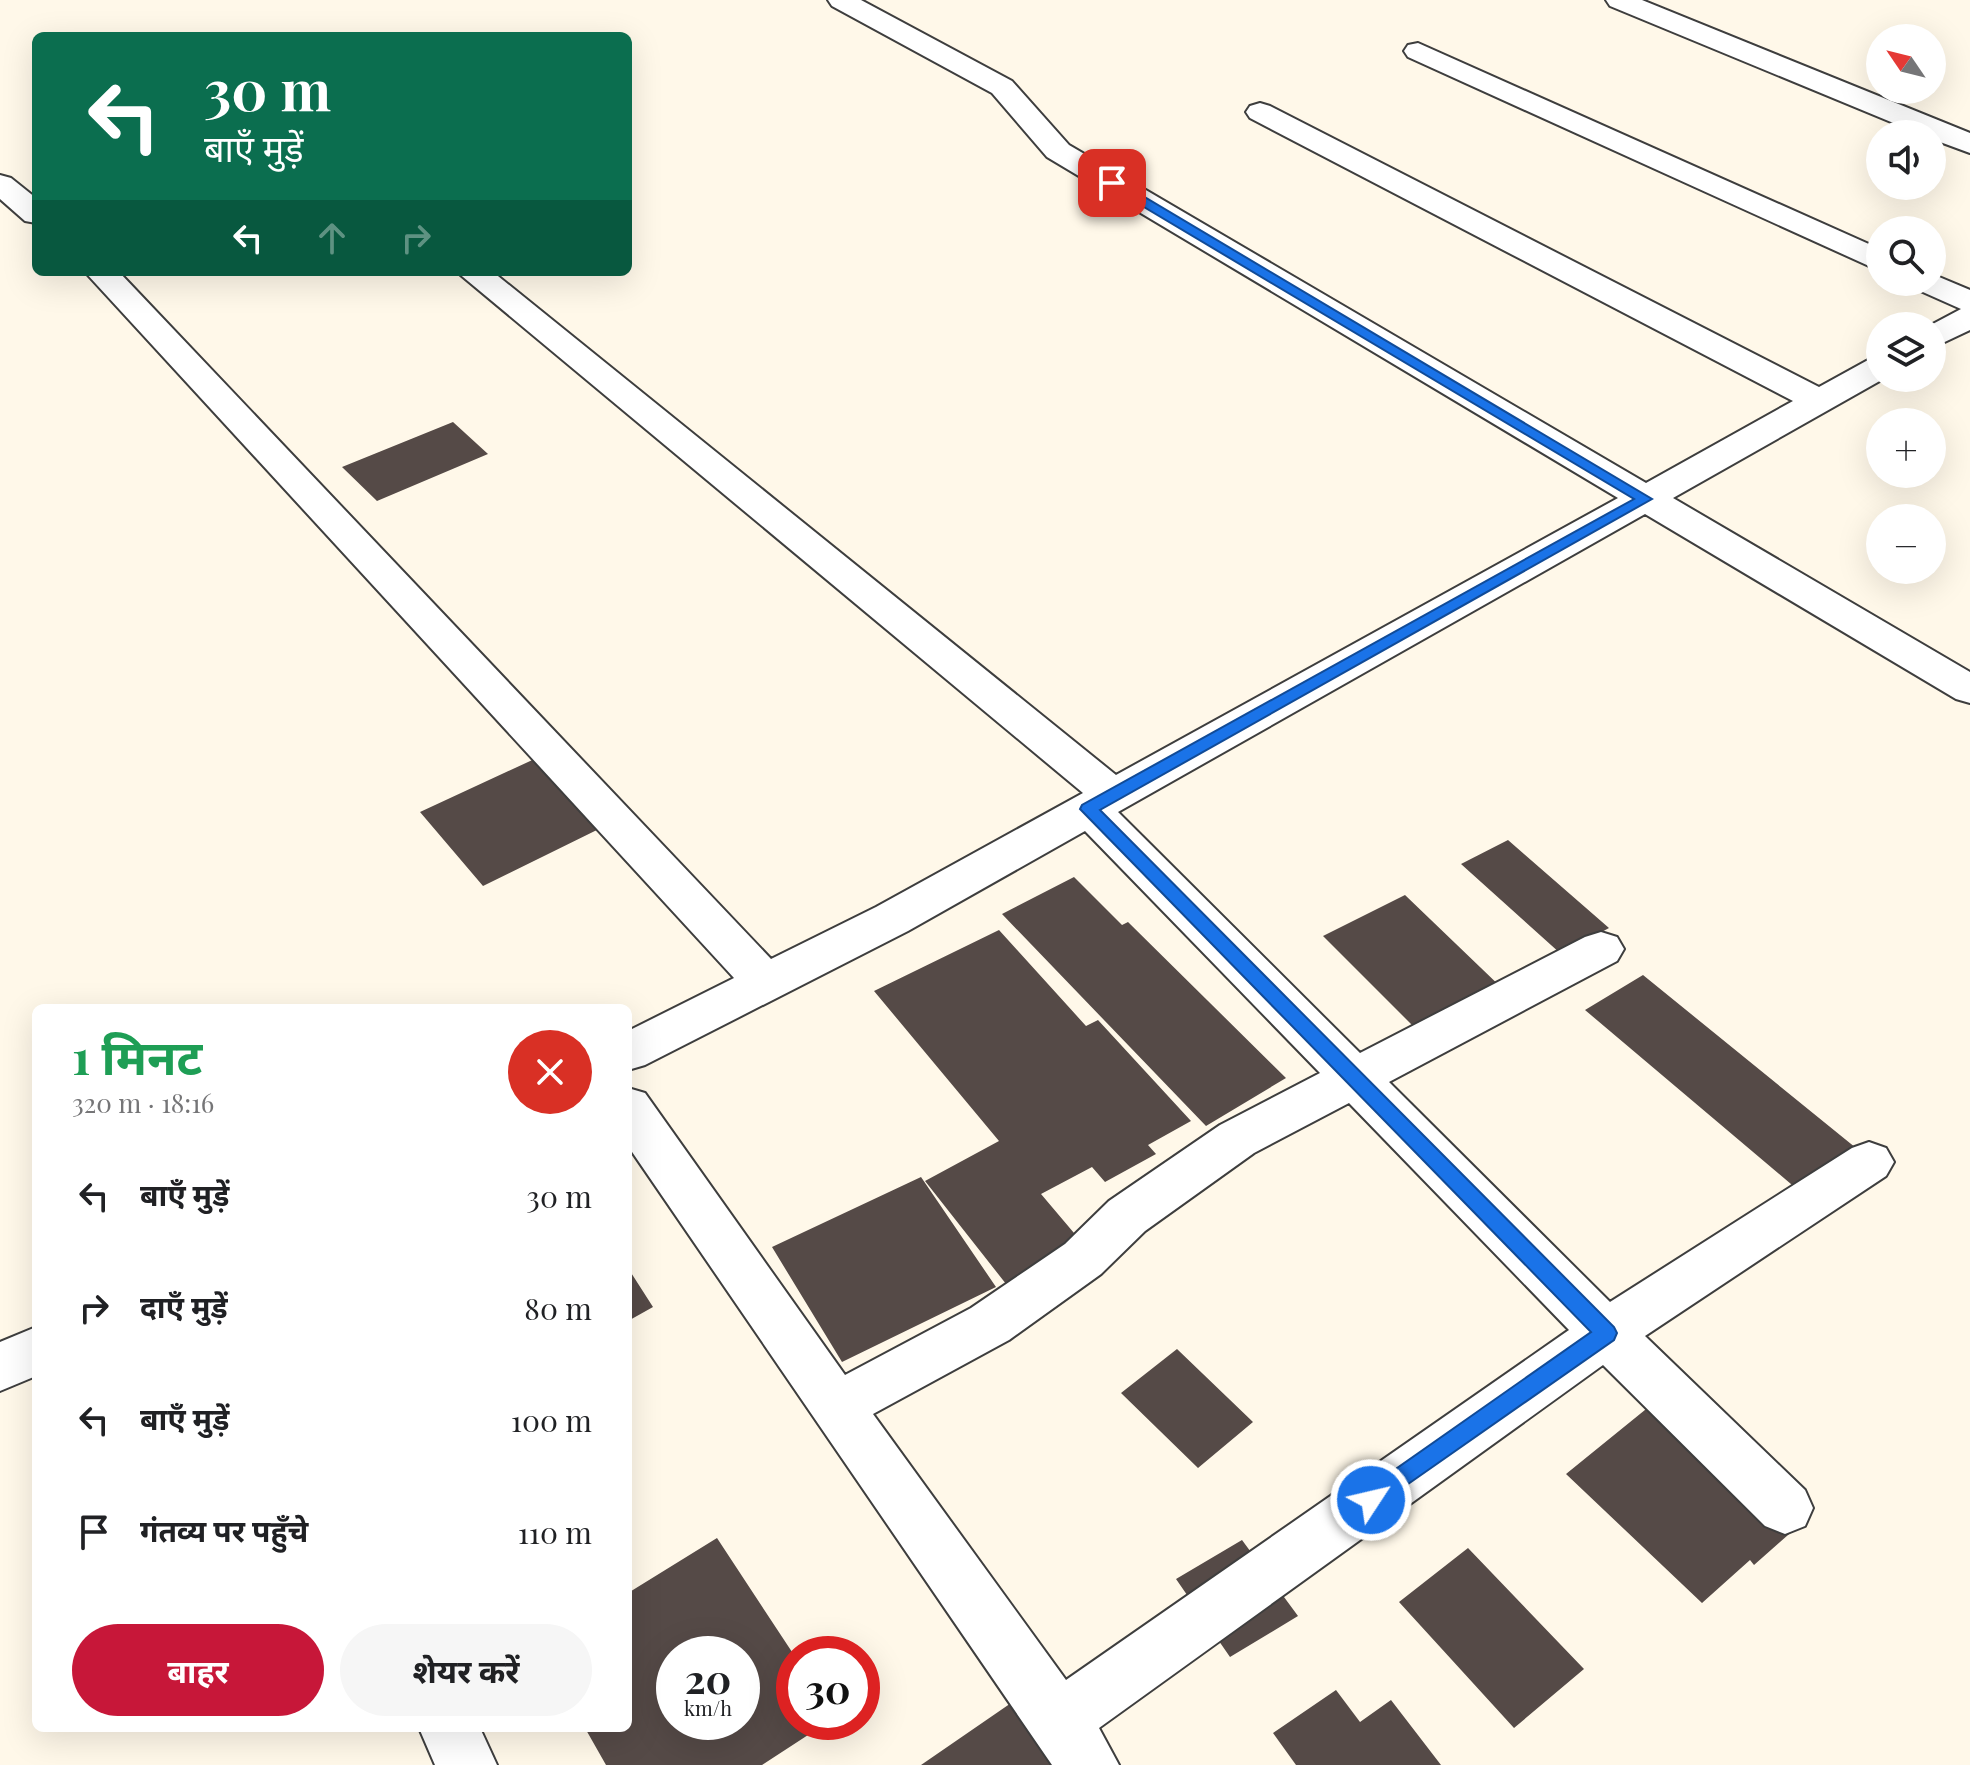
<!DOCTYPE html>
<html lang="hi">
<head>
<meta charset="utf-8">
<style>
  body { margin:0; font-family:"Playfair Display","Noto Sans Devanagari",serif; background:#f6f6f6; color:#202124; height:100vh; display:flex; flex-direction:column; font-size:30px; white-space:nowrap }
  * { box-sizing:border-box; margin:0 }
  p { font-size:26px; color:#757577 }
  .icon { flex:none; width:44px; height:44px; fill:none; stroke:currentColor; stroke-width:2; stroke-linecap:round; stroke-linejoin:round }
  .map { position:relative; flex:1; overflow:hidden }
  .panel { position:absolute; left:32px; top:1004px; width:600px; height:728px; display:flex; flex-direction:column; background:#fff; border-radius:12px; box-shadow:0 8px 32px #0002 }
  .panel>* { flex:none }
  .guide { position:absolute; left:32px; top:32px; width:600px; height:244px; border-radius:12px; box-shadow:0 8px 32px #0002; background:#0b6e4f; color:#fff; overflow:hidden }
  .needle { width:52px; rotate:305deg }
  .controls { position:absolute; left:1866px; top:24px; display:grid; gap:16px }
  .controls a { display:grid; place-items:center; width:80px; height:80px; border-radius:50%; background:#fff; box-shadow:0 8px 32px #0002; font-size:40px }
  .speed { position:absolute; left:656px; top:1636px; display:flex; gap:16px; font-size:40px; font-weight:700; text-align:center }
  .speed>* { display:grid; place-content:center; width:104px; height:104px; border-radius:50%; background:#fff; box-shadow:0 8px 32px #0002; line-height:1 }
  .speed small { font-size:20px; font-weight:400 }
  .speed .limit { border:12px solid #d22; background:#fff; color:#111 }
  .pin { position:absolute; display:grid; place-items:center; width:68px; height:68px; color:#fff; margin:-34px; border-radius:16px; box-shadow:0 4px 12px #0006 }
  .me { position:absolute; width:88px; margin:-44px; rotate:55deg; stroke-linejoin:round; filter:drop-shadow(0 0 6px #0008) }
  .turn { display:flex; align-items:center; gap:28px; height:168px; padding:0 40px; font-size:36px }
  .turn .icon { width:104px; height:104px; stroke-width:2.5 }
  .turn b { display:block; font-size:56px; line-height:68px }
  .lanes { display:flex; align-items:center; height:76px; padding:0 40px; background:#0003; justify-content:center; gap:40px; direction:ltr }
  .lanes .off { opacity:.35 }
  .round { display:grid; place-items:center; flex:none; width:84px; height:84px; border-radius:42px; background:#f6f6f6 }
  .summary { display:flex; align-items:center; justify-content:space-between; height:136px; padding:0 40px }
  h1 { font-size:48px; font-weight:700; line-height:60px; color:#1e9e55 }
  .primary-button { display:flex; gap:16px; margin-top:auto; padding:16px 40px }
  .primary-button a { flex:1; height:92px; border-radius:48px; background:#c71739; color:#fff; font-size:32px; font-weight:700; line-height:92px; text-align:center }
  .primary-button a+a { background:#f6f6f6; color:#202124 }
  ul { padding:0; list-style:none }
  li { display:flex; align-items:center; gap:24px; height:112px; padding:0 40px }
  li div { flex:1 }
  li b { display:block; font-size:30px }
  li em { font-style:normal }
  .map>svg:first-child { display:block }
</style>
</head>
<body>
<div class="map">
<svg width="1970" height="1765" viewBox="0 0 1970 1765">
  <rect width="100%" height="100%" fill="#fff8e9"/>
  <path fill="#554a47" fill-rule="evenodd" d="M453 422 488 454 377 501 342 467Z
    M541 756 605 826 483 886 420 812Z
    M1508 840 1609 928 1561 954 1461 864Z
    M1074 877 1122 925 1128 922 1286 1078 1206 1126 1002 914Z
    M1405 895 1506 992 1423 1036 1323 936Z
    M999 930 1086 1026 1098 1020 1191 1121 1148 1145 1156 1154 1105 1182 1092 1167 1041 1194 1085 1246 1010 1289 925 1181 999 1141 874 991Z
    M1643 975 1856 1148 1798 1190 1585 1010Z
    M921 1177 996 1287 842 1362 772 1247Z
    M628 1268 653 1307 628 1321Z
    M1177 1349 1253 1422 1198 1468 1121 1393Z
    M1656 1401 1796 1528 1754 1565 1750 1560 1702 1603 1566 1474Z
    M717 1538 794 1655V1722H828L762 1765H606L585 1728H628V1593ZM674 1654H742V1722H674Z
    M1242 1540 1298 1616 1230 1657 1176 1579Z
    M1468 1548 1584 1669 1514 1728 1399 1602Z
    M1030 1690 1083 1765H921Z
    M1336 1690 1360 1722 1391 1700 1441 1765H1296L1273 1733Z"/>
  <g fill="none" stroke-linecap="round" stroke-linejoin="round">
    <defs>
      <path id="minor" d="M828 0H861L1012 81 1069 145 1646 483 1793 401 1250 118 1246 112 1250 106 1260 103 1270 106 1819 387 1868 360 1880 357V378H1885L1673 498 1970 672V703L1956 699 1645 514 1118 812 1360 1053 1585 937 1601 932 1617 937 1624 949 1617 961 1389 1082 1610 1302 1852 1148 1869 1142 1886 1148 1894 1162 1886 1176 1645 1336 1805 1490 1813 1508 1805 1526 1785 1534 1765 1526 1603 1365 1099 1728 1119 1765H1052L628 1146V1088L645 1093 845 1375 971 1308 1065 1244 1109 1201 1220 1125 1320 1073 1085 831 908 931 645 1065 628 1070V1031L734 978 85 272H119L771 959 876 907 1083 793 457 272H493L1116 775 1618 498 1047 157 992 93 832 6ZM1349 1103 1569 1330 1066 1680 873 1414 1009 1340 1101 1274 1145 1231 1254 1153Z
        M1606 0H1642L1970 133V153L1932 139V134H1920L1610 6Z
        M1418 43 1880 249V271L1408 57 1404 51 1408 45Z
        M0 175 11 178 36 198V223L25 221 0 199Z
        M1932 274 1970 290V330L1932 348V326H1929L1961 309 1916 289 1911 282H1932Z
        M36 1327V1376L0 1391V1342Z
        M419 1728H480L497 1765H435Z"/>
    </defs>
    <use href="#minor" stroke="#3e3e3e" stroke-width="4"/>
    <use href="#minor" fill="#fff" fill-rule="evenodd"/>
  </g>
  <path fill="#1a73e8" stroke="#114b97" stroke-width="2" d="M1107 180H1116L1652 499 1100 810 1614 1327 1617 1333 1614 1340 1371 1510 1363 1507 1360 1500 1363 1492 1591 1332 1080 809 1082 805 1634 499 1107 185Z"/>
</svg>
<div class="controls">
<a><svg class="needle" viewBox="-14 -14 28 28"><path d="M0-13l5 13h-10z" fill="#e53935"/><path d="M0 13l5-13h-10z" fill="#757577"/></svg></a>
<a><svg class="icon" aria-label="sound" viewBox="0 0 24 24"><path d="M4 9h4l5-4v14l-5-4H4zM17 9q2 3 0 6"/></svg></a>
<a><svg class="icon" aria-label="search" viewBox="0 0 24 24"><circle cx="10" cy="10" r="6"/><path d="M15 15l6 6"/></svg></a>
<a><svg class="icon" aria-label="layers" viewBox="0 0 24 24"><path d="M12 4l9 5-9 5-9-5zM3 14l9 5 9-5"/></svg></a>
<a>+</a>
<a>−</a>
</div>
<div class="speed"><div>20<small>km/h</small></div><div class="limit">30</div></div>
<div class="pin" style="left:1112px;top:183px;background:#d93025"><svg class="icon" aria-label="arrive" viewBox="0 0 24 24"><path d="M6 21V4h12l-3 4 3 4H6"/></svg></div>
<svg class="me" style="left:1371px;top:1500px" viewBox="-20 -20 40 40"><circle r="17" fill="#1a73e8" stroke="#fff" stroke-width="3"/><path d="M0-11L8 9 0 5-8 9z" fill="#fff"/></svg>
<div class="guide">
<div class="turn"><svg class="icon" aria-label="left" viewBox="0 0 24 24"><path d="M17 20v-9H6M10 6l-5 5 5 5"/></svg><div><b>30 m</b>बाएँ मुड़ें</div></div>
<div class="lanes"><svg class="icon" aria-label="left" viewBox="0 0 24 24"><path d="M17 20v-9H6M10 6l-5 5 5 5"/></svg><svg class="icon off" aria-label="ahead" viewBox="0 0 24 24"><path d="M12 20V5M6 11l6-6 6 6"/></svg><svg class="icon off" aria-label="right" viewBox="0 0 24 24"><path d="M7 20v-9h11M14 6l5 5-5 5"/></svg></div>
</div>
<section class="panel">
<div class="summary"><div><h1>1 मिनट</h1><p>320 m · 18:16</p></div><a class="round" style="background:#d93025;color:#fff"><svg class="icon" aria-label="close" viewBox="0 0 24 24"><path d="M6 6l12 12M18 6L6 18"/></svg></a></div>
<ul>
<li><svg class="icon" aria-label="left" viewBox="0 0 24 24"><path d="M17 20v-9H6M10 6l-5 5 5 5"/></svg><div><b>बाएँ मुड़ें</b></div><em>30 m</em></li>
<li><svg class="icon" aria-label="right" viewBox="0 0 24 24"><path d="M7 20v-9h11M14 6l5 5-5 5"/></svg><div><b>दाएँ मुड़ें</b></div><em>80 m</em></li>
<li><svg class="icon" aria-label="left" viewBox="0 0 24 24"><path d="M17 20v-9H6M10 6l-5 5 5 5"/></svg><div><b>बाएँ मुड़ें</b></div><em>100 m</em></li>
<li><svg class="icon" aria-label="arrive" viewBox="0 0 24 24"><path d="M6 21V4h12l-3 4 3 4H6"/></svg><div><b>गंतव्य पर पहुँचे</b></div><em>110 m</em></li>
</ul>
<div class="primary-button"><a>बाहर</a><a>शेयर करें</a></div>
</section>
</div>
</body>
</html>
